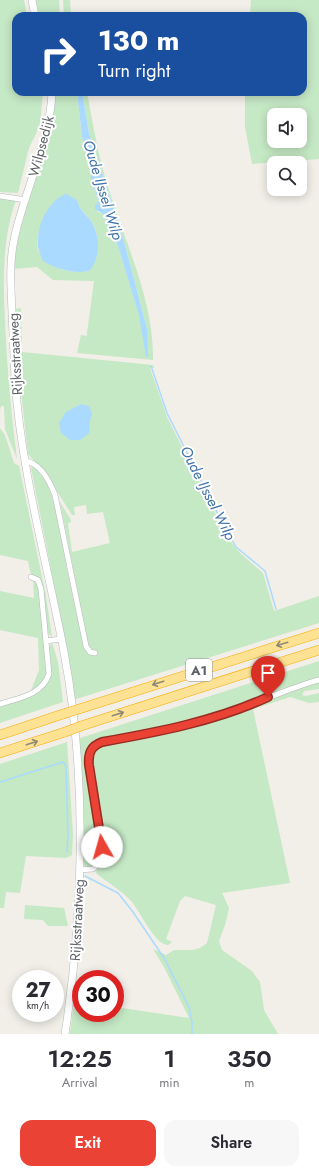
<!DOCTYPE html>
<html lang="en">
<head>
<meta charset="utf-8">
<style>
  body { margin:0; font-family:Jost,sans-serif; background:#f7f7f7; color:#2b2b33; height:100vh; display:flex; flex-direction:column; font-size:15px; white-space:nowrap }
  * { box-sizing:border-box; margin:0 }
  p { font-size:13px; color:#7c7c81 }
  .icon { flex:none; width:22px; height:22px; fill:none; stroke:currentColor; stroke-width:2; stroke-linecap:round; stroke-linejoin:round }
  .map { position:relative; height:1034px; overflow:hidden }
  .details { display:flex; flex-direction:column; background:#fff; flex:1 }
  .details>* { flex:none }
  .banner { position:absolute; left:12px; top:12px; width:295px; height:84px; border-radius:12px; box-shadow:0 2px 10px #0003; background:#1a4fa0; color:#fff; overflow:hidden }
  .buttons { position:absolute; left:267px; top:108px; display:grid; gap:8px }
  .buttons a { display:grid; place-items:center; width:40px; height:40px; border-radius:8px; background:#fff; box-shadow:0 2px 10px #0003; font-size:20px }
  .speed { position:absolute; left:12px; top:970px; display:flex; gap:8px; font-size:20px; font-weight:700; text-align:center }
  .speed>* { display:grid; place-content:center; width:52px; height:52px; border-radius:50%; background:#fff; box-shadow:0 2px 10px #0003; line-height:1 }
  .speed small { font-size:10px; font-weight:400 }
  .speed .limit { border:6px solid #d22; background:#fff; color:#111 }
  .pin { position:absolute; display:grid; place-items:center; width:34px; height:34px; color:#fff; margin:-41px -17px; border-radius:50% 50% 50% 0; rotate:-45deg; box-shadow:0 0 4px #0007 }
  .pin .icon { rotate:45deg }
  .me { position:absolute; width:44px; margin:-22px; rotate:353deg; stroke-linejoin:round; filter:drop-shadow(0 0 3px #0008) }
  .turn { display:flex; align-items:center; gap:14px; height:84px; padding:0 20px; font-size:18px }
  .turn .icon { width:52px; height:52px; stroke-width:2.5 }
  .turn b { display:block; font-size:28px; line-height:34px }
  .eta { display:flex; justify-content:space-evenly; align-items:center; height:68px; text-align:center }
  .eta b { font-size:24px; font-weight:600; line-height:28px }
  .primary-button { display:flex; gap:8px; margin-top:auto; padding:8px 20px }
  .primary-button a { flex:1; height:46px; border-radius:12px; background:#ea4335; color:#fff; font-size:16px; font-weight:600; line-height:46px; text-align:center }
  .primary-button a+a { background:#f7f7f7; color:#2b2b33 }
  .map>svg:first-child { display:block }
</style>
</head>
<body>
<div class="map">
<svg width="319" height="1034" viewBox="0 0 319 1034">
  <rect width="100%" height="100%" fill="#f1efe8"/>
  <path fill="#c5e8c5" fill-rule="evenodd" d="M0 0H24L27 16H16V92H43L40 125 29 148 18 193 0 192Z
    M36 0H59L60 16H39Z
    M63 0H70L71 16H64Z
    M251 0H319V159L252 164 245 127V92H303V16H250ZM274 115H300V141H274Z
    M55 92H77L82 136 91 172V181L99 202 96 205 98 212 103 214 118 246 143 327 147 329 122 234 89 133 82 92H87C93 124 98 156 108 187 125 242 154 301 153 360L77 353 81 335 87 336V333L94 281 53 280 37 267 14 269C18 208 53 153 55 92ZM77 200C79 208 82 210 87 216 103 234 97 251 89 271 73 274 47 269 39 252 36 246 38 237 39 231Z
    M0 198 16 200C2 239 3 281 5 323 7 368 11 413 17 459L5 429 4 406H1L0 410Z
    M21 308 22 346 20 347 17 342 15 309Z
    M22 352 153 365 154 368H150L151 371 167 417 227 537 240 553 263 573 274 611 319 596V623L73 700 63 630 31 468 34 467 46 481 56 506 67 570 84 646 93 651 89 649 60 502 71 520V522L68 523 72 552 110 543 103 512 87 514 86 505 74 507 75 515H72L50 480 28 454 17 357ZM81 404C93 422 93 423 80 440H71L70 410Z
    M0 428 5 435 14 463 19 466 46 596 52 637 47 632 43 590 31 575 28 561 0 555Z
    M33 579 39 583 47 672 40 687 30 693 39 670 38 638 0 630V591L34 598Z
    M52 643 58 662 63 702 0 723V706L31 696 48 680 49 647Z
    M319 661V679L281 690 265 697 187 722 94 744 88 751 86 760 100 839V850L94 867H85L82 862 77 739Z
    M319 682V689L304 691 302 695 306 696 319 693V702L309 703 290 697 253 709 290 883 222 893 229 908 225 925 219 941 222 950 252 971 260 982 264 1010 278 1034H70L74 1001 81 1002V1013H115V1007L189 1018 164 967 153 949 166 955 174 950H193L200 948 207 943 216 905 185 896 180 901 166 939 172 942 168 945C154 944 141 912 131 901 121 890 108 883 97 874L96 872 102 857 103 844 91 775V752L100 744 182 727Z
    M67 742 73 835 72 855 66 858 26 856 20 893 6 892 4 908H0V764Z
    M25 905 64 908 68 926H48L43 920 24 919Z"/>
  <path fill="#aadaff" d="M77 92H82L89 133 122 234 147 329 148 357H146L139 315 118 246 103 214 95 209V206L99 201 91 181V172L82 136Z
    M66 194 77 200C80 211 85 213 91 221 100 234 101 259 89 271 73 274 56 269 43 261 40 254 37 248 38 240 38 224 49 200 66 194Z
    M81 404 89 406 92 414 90 421 89 433 80 440H70L61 433 59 423 66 412Z"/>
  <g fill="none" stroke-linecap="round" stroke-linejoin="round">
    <path stroke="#aadaff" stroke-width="1.5" d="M151 366 167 413 224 526 236 547 265 571 276 609
      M0 782 63 762 66 766 68 837 67 852
      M85 876 118 893 133 912 164 958 189 1007 192 1022V1034"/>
    <defs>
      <path id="street" d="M0 196 26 200
        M26 461C41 464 50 482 55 495L86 646 90 652 95 653
        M46 641 61 639
        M0 704C19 698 42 695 49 674L41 589 38 580 31 577
        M79 870 93 869C112 855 92 787 89 765 88 753 91 746 102 742 151 733 197 722 244 706 270 698 293 687 319 680"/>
      <path id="secondary" d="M32 0 35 16
        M52 92C50 144 24 190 14 240 9 264 11 288 12 312 13 334 14 356 15 379 21 471 47 562 64 652 87 776 84 910 65 1034"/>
      <path id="highway" d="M79 709 319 633
        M81 726 319 650
        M0 735 63 714
        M0 753 65 732"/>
    </defs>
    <use href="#street" stroke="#b5b8bc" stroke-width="6"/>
    <use href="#secondary" stroke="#b6babf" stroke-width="8"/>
    <use href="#highway" stroke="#f9ab00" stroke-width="10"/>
    <use href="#street" stroke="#fff" stroke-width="5"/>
    <use href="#secondary" stroke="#fff" stroke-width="7"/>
    <use href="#highway" stroke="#fde293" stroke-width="9"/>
    <defs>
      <path id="highway-bridge" d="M63 714 79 709
        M65 732 81 726"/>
    </defs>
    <use href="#highway-bridge" stroke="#f9ab00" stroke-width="10" stroke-linecap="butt"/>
    <use href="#highway-bridge" stroke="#fde293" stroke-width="9"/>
  </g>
  <defs><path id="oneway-shaft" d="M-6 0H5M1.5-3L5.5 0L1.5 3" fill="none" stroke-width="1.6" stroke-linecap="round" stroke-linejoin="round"/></defs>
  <g stroke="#8e8975">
    <use href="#oneway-shaft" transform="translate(282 644) rotate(163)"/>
    <use href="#oneway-shaft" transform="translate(158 683) rotate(162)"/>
    <use href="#oneway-shaft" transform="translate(118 714) rotate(-18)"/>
    <use href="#oneway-shaft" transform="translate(32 743) rotate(-18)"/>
  </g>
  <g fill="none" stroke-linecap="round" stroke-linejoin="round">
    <defs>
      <path id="route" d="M102 847 89 765C88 753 91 746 102 742 158 732 216 721 268 697"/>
    </defs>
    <use href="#route" stroke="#982c22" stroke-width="10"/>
    <use href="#route" stroke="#ea4335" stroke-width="7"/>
  </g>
  <g text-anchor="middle" stroke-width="4" stroke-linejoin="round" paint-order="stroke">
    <rect fill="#fff" stroke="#8f9295" stroke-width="1" x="186" y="659" width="26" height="22" rx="3"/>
    <g font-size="13" font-weight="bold" fill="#5f6368">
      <text x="199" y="675">A1</text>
    </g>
    <g font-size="14" fill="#5f6368" stroke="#fff">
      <text transform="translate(41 146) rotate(-75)" y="5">Wilpsedijk</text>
      <text transform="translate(15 354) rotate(-93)" y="5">Rijksstraatweg</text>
      <text transform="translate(77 920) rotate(-87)" y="5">Rijksstraatweg</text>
    </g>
    <g font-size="15" font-style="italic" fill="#4174aa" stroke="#fff">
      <text transform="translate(103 190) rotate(73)" y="5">Oude IJssel Wilp</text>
      <text transform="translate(208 493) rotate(63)" y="5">Oude IJssel Wilp</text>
    </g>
  </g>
</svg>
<div class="buttons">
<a><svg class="icon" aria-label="sound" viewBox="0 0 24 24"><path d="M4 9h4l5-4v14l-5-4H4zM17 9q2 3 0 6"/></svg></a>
<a><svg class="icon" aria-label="search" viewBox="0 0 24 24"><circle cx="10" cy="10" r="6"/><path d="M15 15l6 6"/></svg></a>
</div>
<div class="speed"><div>27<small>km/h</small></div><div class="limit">30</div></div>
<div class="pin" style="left:268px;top:697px;background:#d93025"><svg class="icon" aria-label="arrive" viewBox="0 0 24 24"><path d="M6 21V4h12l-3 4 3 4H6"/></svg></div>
<svg class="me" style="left:102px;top:847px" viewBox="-20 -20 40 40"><circle r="19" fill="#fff"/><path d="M0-13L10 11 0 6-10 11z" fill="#ea4335"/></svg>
<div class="banner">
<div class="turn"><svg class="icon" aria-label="right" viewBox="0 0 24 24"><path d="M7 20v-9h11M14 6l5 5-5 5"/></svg><div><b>130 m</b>Turn right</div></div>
</div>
</div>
<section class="details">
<div class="eta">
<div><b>12:25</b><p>Arrival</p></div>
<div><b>1</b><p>min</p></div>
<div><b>350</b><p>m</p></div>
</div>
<div class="primary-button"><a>Exit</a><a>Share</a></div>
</section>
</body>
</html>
